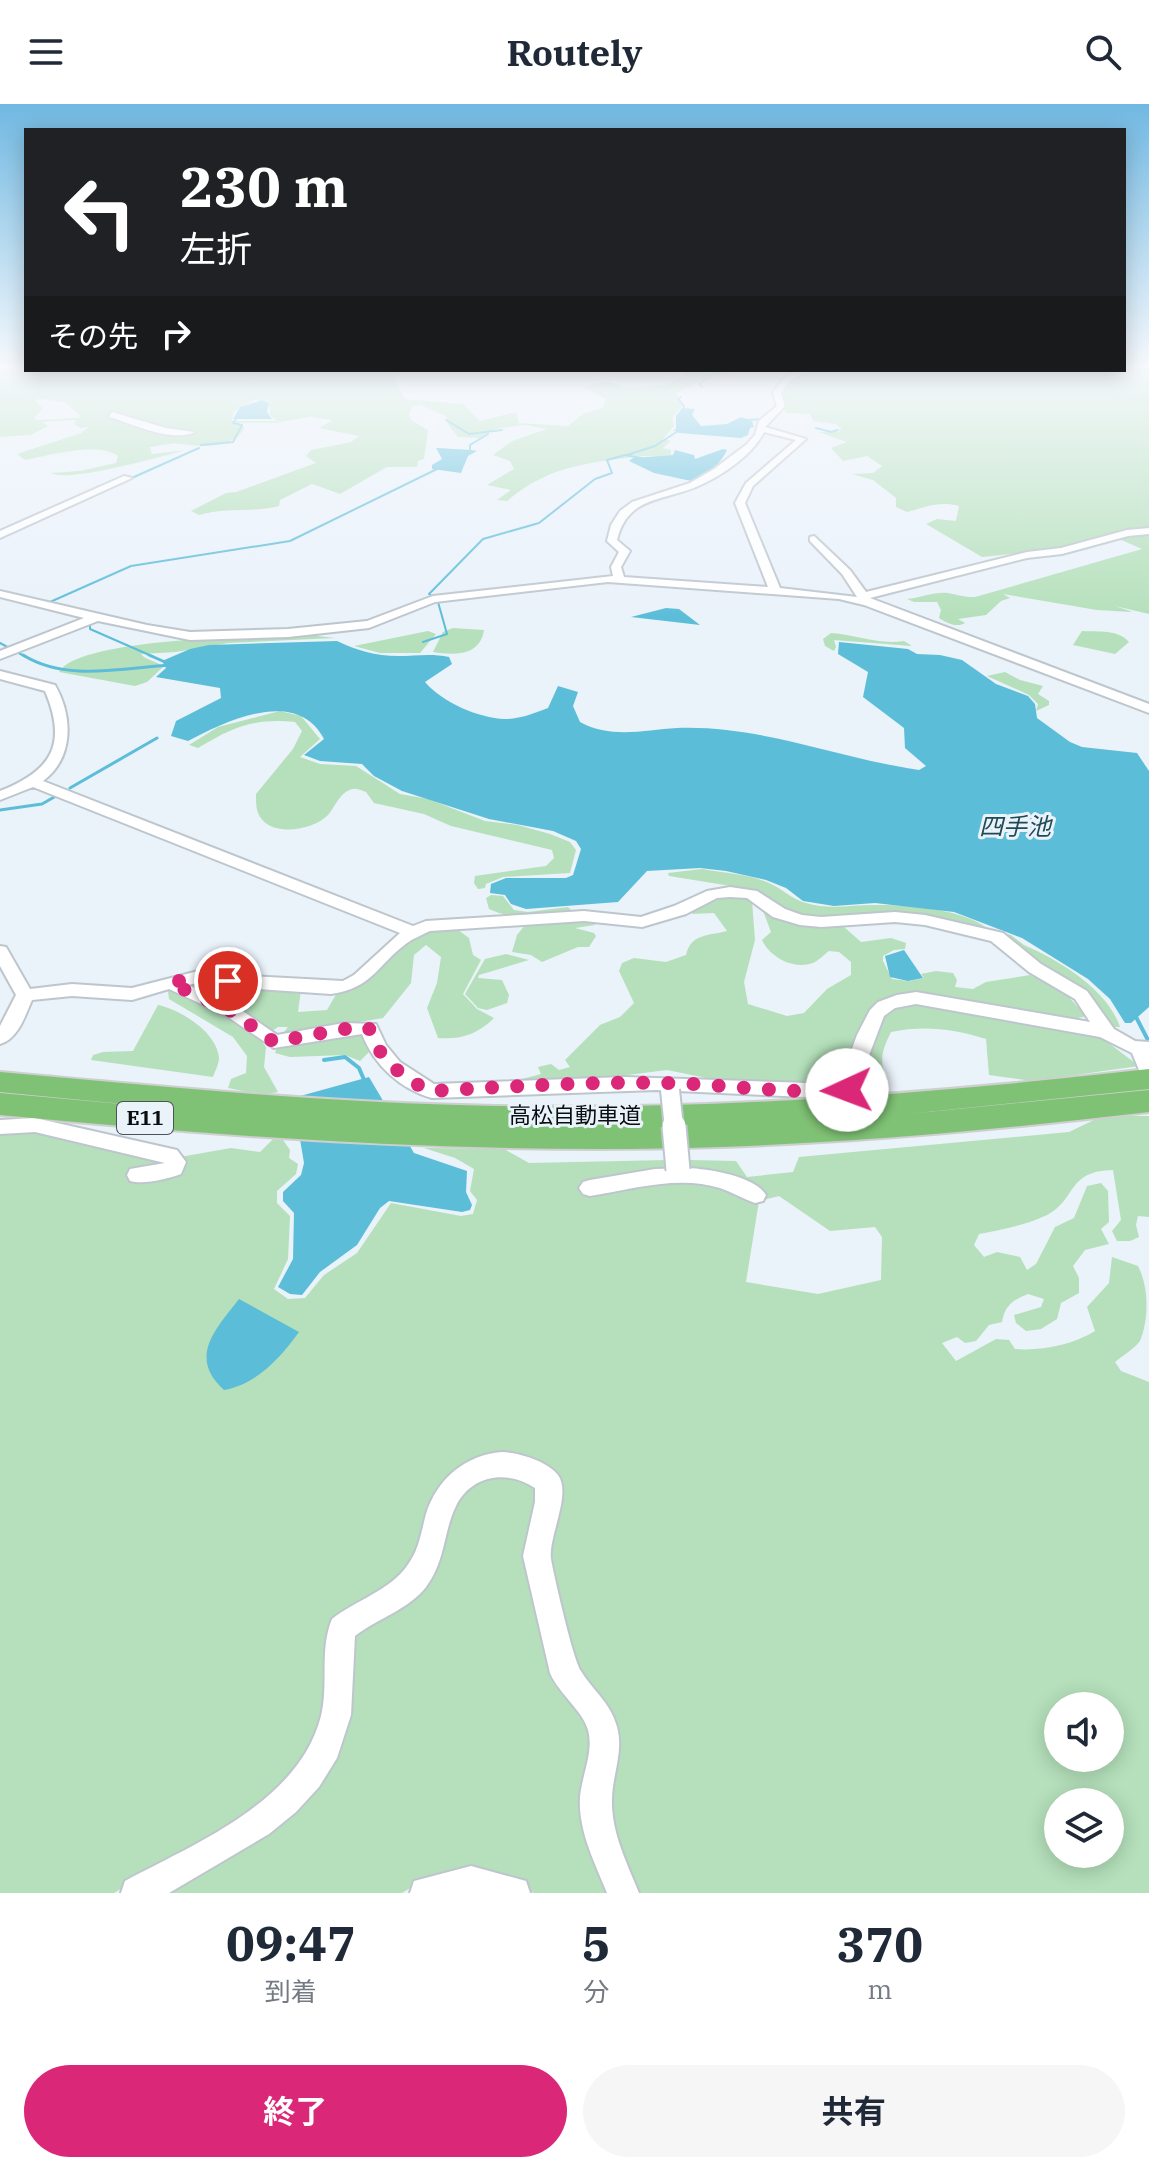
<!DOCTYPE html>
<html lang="ja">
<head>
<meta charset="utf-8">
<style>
  body { margin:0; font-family:"IBM Plex Serif","Noto Sans JP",serif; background:#f6f6f7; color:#1f2937; height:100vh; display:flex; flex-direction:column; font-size:30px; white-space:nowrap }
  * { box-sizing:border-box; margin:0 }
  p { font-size:26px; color:#747a83 }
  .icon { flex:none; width:44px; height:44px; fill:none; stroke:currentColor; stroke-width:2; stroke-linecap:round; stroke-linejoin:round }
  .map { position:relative; height:1789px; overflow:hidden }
  .details { display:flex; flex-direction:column; background:#fff; flex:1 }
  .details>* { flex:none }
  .hud { position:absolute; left:24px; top:24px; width:1102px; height:244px; border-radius:0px; box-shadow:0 4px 20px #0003; background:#202124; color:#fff; overflow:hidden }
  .buttons { position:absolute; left:1044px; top:1588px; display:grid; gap:16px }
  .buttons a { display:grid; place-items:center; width:80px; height:80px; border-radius:50%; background:#fff; box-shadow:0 4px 20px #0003; font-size:40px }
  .pin { position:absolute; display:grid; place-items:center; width:68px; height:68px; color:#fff; margin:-34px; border:4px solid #fff; border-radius:50%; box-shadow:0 2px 8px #0007 }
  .me { position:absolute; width:88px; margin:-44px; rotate:268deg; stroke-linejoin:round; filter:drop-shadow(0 0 6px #0008) }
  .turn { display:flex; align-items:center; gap:28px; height:168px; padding:0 24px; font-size:36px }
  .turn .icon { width:104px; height:104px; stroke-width:2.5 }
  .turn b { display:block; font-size:56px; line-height:68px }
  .then { display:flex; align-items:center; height:76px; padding:0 24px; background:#0003; gap:16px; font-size:30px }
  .eta { display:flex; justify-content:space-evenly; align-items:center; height:136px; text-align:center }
  .eta b { font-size:48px; font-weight:700; line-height:56px }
  .cta { display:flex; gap:16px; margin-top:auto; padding:16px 24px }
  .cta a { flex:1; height:92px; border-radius:48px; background:#db2777; color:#fff; font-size:32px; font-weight:700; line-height:92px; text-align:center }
  .cta a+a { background:#f6f6f7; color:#1f2937 }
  header { display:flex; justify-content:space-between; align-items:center; height:104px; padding:0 24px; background:#fff; font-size:36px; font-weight:700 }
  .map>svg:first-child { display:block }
</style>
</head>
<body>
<header><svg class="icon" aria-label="menu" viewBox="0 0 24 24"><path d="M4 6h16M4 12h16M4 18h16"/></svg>Routely<svg class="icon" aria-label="search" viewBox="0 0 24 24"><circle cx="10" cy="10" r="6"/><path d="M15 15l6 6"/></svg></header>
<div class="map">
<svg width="1149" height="1789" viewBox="0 0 1149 1789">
  <rect width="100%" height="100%" fill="#eaf2fa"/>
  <path fill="#b5e0bb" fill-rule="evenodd" d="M26 263V266H403L393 272 405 295 463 300 480 317 516 308 519 319 568 322 583 310 603 304 606 295 583 283 606 277 628 284 666 281 683 273V268L723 266 676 289 682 302 672 314 674 322 663 335 671 337 663 344 671 346V351C658 353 646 351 633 353 583 360 549 362 507 397L497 396 511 386 487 381 514 365 510 357 493 351 512 337 547 325 524 321 495 325 479 334 458 333 449 322 446 312 421 301 413 302 409 310 411 316 428 326 424 355 418 357 417 363H387L340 390 312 380 280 396 279 402C252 409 225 403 199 411L191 407 226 389 236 388 316 359 306 352 311 346 351 338 359 332 319 324 332 316 311 313 310 310 309 313 275 319H238L245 324C232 345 202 343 182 340 172 338 159 342 150 343L152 350 186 346C164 352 68 379 51 369L80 367 116 359 118 352C98 337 46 352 25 356L17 350 81 329 89 323 81 324 74 320 76 316 43 318 48 322 31 331 0 333V265ZM40 295 64 298 80 311 79 314 37 316 34 314 43 304 35 297ZM254 296 269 297 270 311 277 317H232L233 308Z
    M1124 263H1149V510L1115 502 1133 508 1097 506 1003 490 1010 494 1001 497 986 511 958 515 965 519C957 524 946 519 939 514L941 506 937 498H914L907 495C919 494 936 487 948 489 958 491 964 493 975 493L1142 445 1112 432 1059 445 982 453 926 420 937 415 956 417 959 402C939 397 926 403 907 408L896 403V394L873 376 852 370 873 369 882 362 867 352 843 357 831 344 847 338 818 328H839L841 324 836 320 813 317 810 310 785 309C783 283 784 273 813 266H1124Z
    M453 524 484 526C480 553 453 551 433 548L443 528Z
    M428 527 436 530 420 549H380L354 542Z
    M1082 527C1098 528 1118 525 1129 538L1115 550 1073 541Z
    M831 529C856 531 880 541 904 537L912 542 834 536 836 543 834 547 825 542 823 535Z
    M309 531 335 534 228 539 176 548 141 550C146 557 156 556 163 563L147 578 135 582 59 568C81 533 263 533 309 531Z
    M1005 568 1020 576 1043 582 1038 590 1049 597V601L1036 607 1038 600 1029 591 987 572Z
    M280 607 301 612 320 635 300 653 320 660 356 662 400 690 428 695 485 717 518 721 550 730 570 738 576 746 570 769 503 773 486 780 485 784 478 785 474 779 475 772 546 762 554 754 552 746 451 722 424 710 374 699 366 688C362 687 358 684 353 685 340 687 335 704 327 712 311 727 268 734 258 709 256 704 256 695 256 690L293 645 302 627 295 618C253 614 233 623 198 644L189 641 218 623Z
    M702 765C724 769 749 770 769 779 781 784 793 796 806 799 828 806 851 801 874 801 904 800 963 805 987 824L984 827 929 813 802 814 757 790 731 782 669 772 668 769Z
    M491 791 503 792 514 806 528 808 568 803 571 806C547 816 512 816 489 805L486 794Z
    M732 792 752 797 755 836 744 878 748 900 787 912 804 909 827 885 851 871V858L839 848 829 847C825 850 818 857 813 859 793 866 770 853 762 836L771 828 762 804C789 821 812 822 843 822L861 838 891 834 906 839 905 845 894 846 883 852V857L892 875 909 877 924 874 921 870 936 867 953 869 957 876 955 883 973 885 986 878 1030 871 1066 890 1086 912C1054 923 976 896 940 892 919 889 900 892 879 897L858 931 853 953 830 979 817 985 716 976 667 966 604 974 580 973 503 980 541 970 538 963 551 960 559 966 570 963 565 956 600 921 620 913 634 899 619 867 622 859 634 854 666 858 686 851C691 829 709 832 727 827L714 809 692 810 694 803Z
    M596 818 595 821 575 824 594 829 596 832 589 843H578L542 858 531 851 512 848 517 831 525 821Z
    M457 825 469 834 473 851 481 856 463 890 477 905 494 914C478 930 461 936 438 934L427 904 437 879 441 853 426 841 414 851 411 879 383 914 282 931 288 923H278L269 929 184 882 202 877 301 886 298 908 327 906 338 887C377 879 379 849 407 835 423 827 440 826 457 825Z
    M995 827 1011 831 1024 841C1059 856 1108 886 1120 923H1112L1085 890Z
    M506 850 529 856 479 871 478 874 502 876 509 891 507 899 487 906 478 904 465 890 485 855Z
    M173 885C207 900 243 913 266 943L264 963 278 988 262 991 228 984 231 975 246 969 247 952 233 933 169 895 168 887Z
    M911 898 1098 931 1139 962 1033 977 989 971 986 935C954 925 924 921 891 928 882 946 878 958 888 976L862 978 857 972 882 911 895 902Z
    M158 901C181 906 217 928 219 954 219 960 215 967 213 973L91 956 93 951 103 948 133 947Z
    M360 930 367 936 369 948 360 957 345 951 290 953 275 949 277 944 285 941Z
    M1120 1012H1149V1113L1138 1112 1136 1121 1139 1133 1130 1137H1117L1112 1127 1121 1116 1113 1066C1066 1067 1077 1096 1047 1111 1026 1121 1001 1126 979 1130L974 1141 984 1153 997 1148 1020 1153 1027 1166 1036 1160 1055 1123 1074 1114 1087 1082 1101 1079 1108 1087 1109 1118 1101 1125 1109 1140 1085 1146 1073 1162 1079 1174V1189L1061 1199 1057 1215 1041 1225 1026 1227 1016 1219 1014 1211 1041 1203 1044 1195 1028 1190C1013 1196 1005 1201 1002 1218L989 1221 976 1237 965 1239 957 1233 942 1239 956 1257 996 1235 1009 1236 1015 1245C1041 1247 1073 1241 1095 1227L1087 1203 1109 1179 1112 1153 1138 1162C1149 1183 1149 1215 1140 1237 1134 1245 1123 1251 1115 1258L1121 1267 1149 1278V1789H634L604 1699 615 1631 573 1563 547 1451 553 1366 458 1365 413 1465 353 1504 323 1630 278 1692 114 1789H0V1027L43 1028 180 1053 231 1044 260 1048 273 1035 283 1036 290 1046 289 1054 298 1060 296 1070 277 1087V1099L290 1112 288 1155 274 1185 288 1195 305 1194 324 1171 357 1149 391 1099 461 1112 473 1110 477 1096 470 1087 474 1065 455 1054 424 1044 504 1045 529 1059 668 1056 670 1068 636 1083 691 1078 689 1056 736 1057 747 1073 793 1068 799 1053 1069 1028 1094 1016ZM779 1092 830 1127 875 1123 882 1133 881 1176 818 1190 746 1178 759 1097ZM1058 1602H1110V1654H1058ZM1058 1698H1110V1750H1058Z
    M498 1366 535 1379 541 1391 525 1448 581 1607 594 1629 614 1789H534L484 1766 430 1772 402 1789H161L302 1704 336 1648 351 1531 392 1504 458 1389Z"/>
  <path fill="#5cbdd9" d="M262 296 269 299 267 308 272 315H233L240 303Z
    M682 304 695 305 692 311 701 322 727 320 741 313 752 317 754 323 750 324 748 331 741 334 679 329 673 326 676 325V312Z
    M436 344C440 344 475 346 477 347L468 352 461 369 432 365V361L442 355Z
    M723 345 727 346C721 360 708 368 696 378L654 369 629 357 633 354 673 351 675 346 694 351 695 355Z
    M666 504 679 505 700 521 631 513Z
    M337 537C356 546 376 552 398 552 416 552 431 549 449 553L452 560 425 578C442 598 478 614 505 615 520 615 535 609 548 604L558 582 578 588 573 602 580 618C611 635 644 626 677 624 761 621 837 654 919 666L926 662 905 644 904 624 863 593 868 568 838 550 839 538 908 545 917 550 940 551 962 556 996 580 1028 592 1035 600 1037 614 1070 638 1082 643 1137 649 1149 667V903L1131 919H1125L1110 895 1088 875 1022 834 954 808 875 799 834 802 803 797 786 784 766 776 726 767 700 764 647 767 618 798 526 805 511 800 505 791 490 789 491 780 506 774H566L573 771 581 745 576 737 553 727 489 715 402 687 374 672 362 660 320 657 304 651 324 635C297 583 228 616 188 637L171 632 176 617 221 594 220 584 156 573 166 564 162 557 190 545 209 541Z
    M904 846 923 874 908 877 890 873 885 852Z
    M369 973 414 1049 467 1067 466 1088 472 1101 470 1106 462 1108 389 1097 380 1104 357 1141 320 1168 302 1191 290 1190 278 1183 293 1155 294 1109 283 1097V1088L301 1071 304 1059 293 994Z
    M239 1195 299 1228C280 1254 257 1280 224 1286 188 1253 215 1226 239 1195Z"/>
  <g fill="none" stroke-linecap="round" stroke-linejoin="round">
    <path stroke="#5cbdd9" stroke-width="2" d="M702 283 699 280 714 270 743 266
      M681 293 678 295 684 302 683 306
      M446 316 469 330 502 326
      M746 316 765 315
      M816 324 831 328 838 326
      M201 341 233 338 242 321 233 319 236 315
      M470 345V341L488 330
      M627 351 655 342 678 327
      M134 373 199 344
      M433 493 429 490 483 435 539 419 595 375 612 369 607 356 625 351 641 354
      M53 500 50 498 131 462 290 437 437 365
      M90 519V525L154 553
      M423 538 447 530 438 498
      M0 539 26 553"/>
    <path stroke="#5cbdd9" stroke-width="3" d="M23 551C66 578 122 564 170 561
      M149 551 165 558
      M70 684 157 634
      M0 706 42 700 56 692"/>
    <path stroke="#5cbdd9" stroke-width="4" d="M1135 911 1149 938
      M324 956 345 953 359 964 365 978"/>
    <defs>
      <path id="minor" d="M796 266H807L791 276 781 289 785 302 765 323 806 335 753 382 745 399 780 484 857 493 842 470 810 437V433L814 432 850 466 866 488 1027 448 1061 444 1127 426 1149 424V430L1128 432 1062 450 1027 454 870 494 1149 600V609L864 501 839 495 608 478 435 498 369 524 288 533 190 536 98 517 0 555V547L84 514 0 493V487L147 521 190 528 288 525 367 517 433 492 613 472 611 463 619 448 607 437 611 421 620 407 632 398 690 379 714 365 747 340 755 331 759 317 777 302 773 289 782 276ZM764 328 796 336 746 379 735 399 768 483 624 473 621 463 630 447 617 436C627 393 662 397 696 383 720 373 752 352 764 328Z
        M112 308 166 324 195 328C171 339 134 320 109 313Z
        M124 372 132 374 0 434V427Z
        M0 567 55 581C73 612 74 654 43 677L413 822 426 817 584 807 641 813 674 802 707 787 730 783 757 787 785 805 802 811 821 813 895 808 925 811 1003 829 1041 860 1087 887 1114 925 1135 937 1149 938V975L1142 973 1132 949 1100 933 916 900 895 904 884 912 854 991 827 994 656 986 432 994C400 985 374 961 362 930L274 944 225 911 169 885 132 896 72 892 32 896C25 912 18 935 0 940V922L16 891 0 862V842L6 843 30 885 72 880 132 884 206 865 228 871 343 877 354 871 400 829 33 683 0 696V687C51 667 68 641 45 587L0 575ZM730 793 747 794 773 813 800 821 821 823 895 818 925 821 991 837 1029 868 1075 895 1090 918 916 888 897 891 878 898 870 906 857 931 839 980 624 973 434 980 400 958 386 941 376 920 344 919 277 931 237 903 188 881 206 877 228 883 331 890C373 884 377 861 407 839 414 834 422 831 430 827L584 817 642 823 686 810 717 794Z
        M35 1014 177 1046 186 1058 181 1070C167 1075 144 1081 130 1077L127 1071 130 1065 165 1059 35 1028 0 1030V1016Z
        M688 1064C708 1065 755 1072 766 1091L763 1097 755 1099C743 1095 732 1088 720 1084 679 1071 632 1085 590 1092L583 1090 579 1084 583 1078 590 1076 655 1065Z
        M502 1348C519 1349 547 1357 558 1371 572 1390 548 1433 551 1455 554 1472 573 1555 581 1567 593 1587 611 1599 617 1623 624 1648 612 1671 612 1696 611 1728 627 1759 639 1789H607C595 1759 578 1727 580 1693 582 1671 594 1648 588 1626 583 1607 559 1590 550 1569L523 1452 535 1398V1384C508 1366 472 1370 456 1402 443 1428 446 1456 426 1483 408 1506 378 1514 355 1532L351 1611 337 1654 319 1683 296 1708 269 1730 169 1789H121L125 1777C196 1739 299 1698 321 1612 329 1580 319 1546 332 1515 356 1496 389 1487 407 1462 419 1446 421 1429 426 1410 437 1375 465 1351 502 1348Z
        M471 1762 526 1777 530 1789H410L414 1777Z"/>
      <path id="highway" d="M1149 965V985L898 1011 1149 986V1008C1006 1025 864 1038 720 1043 480 1051 239 1034 0 1011V989L143 1002 155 1003 0 988V968C165 983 330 999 496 1002 714 1006 932 990 1149 965Z"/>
    </defs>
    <use href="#minor" stroke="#bec6cd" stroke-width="4"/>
    <use href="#highway" stroke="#cecfcf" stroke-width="4"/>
    <use href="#minor" fill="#fff" fill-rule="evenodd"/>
    <use href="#highway" fill="#7fc275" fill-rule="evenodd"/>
    <defs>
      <path id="minor-bridge-far1" d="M670 986 674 1024"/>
      <path id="minor-bridge" d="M674 1022 678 1066"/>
    </defs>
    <use href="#minor-bridge-far1" stroke="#bec6cd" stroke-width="22" stroke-linecap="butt"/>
    <use href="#minor-bridge" stroke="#bec6cd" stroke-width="27" stroke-linecap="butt"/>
    <use href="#minor-bridge-far1" stroke="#fff" stroke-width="18"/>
    <use href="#minor-bridge" stroke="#fff" stroke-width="23"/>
  </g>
  <linearGradient id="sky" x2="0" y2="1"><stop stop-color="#70b8e2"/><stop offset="0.51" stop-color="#f6f9fd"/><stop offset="1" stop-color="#f6f9fd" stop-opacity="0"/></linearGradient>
  <rect width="1149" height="513" fill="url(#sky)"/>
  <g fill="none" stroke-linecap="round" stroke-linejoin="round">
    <path stroke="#db2777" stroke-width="14" stroke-dasharray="0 25.2" d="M228 877 206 871 170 879 231 907 274 938 344 925 369 924C375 951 407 979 432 987 520 982 607 976 694 980 745 983 795 990 847 986"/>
  </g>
  <g text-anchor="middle" stroke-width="6" stroke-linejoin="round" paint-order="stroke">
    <rect fill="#eaf2fa" stroke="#4e5256" stroke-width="2" x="117" y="998" width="56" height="32" rx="6"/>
    <g font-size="20" font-weight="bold" fill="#0b0e10">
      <text x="145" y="1021">E11</text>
    </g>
    <g font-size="22" fill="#0b0e10" stroke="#eaf2fa">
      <text x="575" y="1019">高松自動車道</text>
    </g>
    <g font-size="24" font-style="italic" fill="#1f4a56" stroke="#eaf2fa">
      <text x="1015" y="731">四手池</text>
    </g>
  </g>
</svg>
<div class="buttons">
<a><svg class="icon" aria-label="sound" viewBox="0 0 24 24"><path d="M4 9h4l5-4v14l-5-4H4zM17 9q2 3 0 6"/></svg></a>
<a><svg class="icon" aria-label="layers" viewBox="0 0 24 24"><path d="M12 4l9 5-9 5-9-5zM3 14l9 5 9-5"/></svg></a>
</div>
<div class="pin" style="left:228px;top:877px;background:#d93025"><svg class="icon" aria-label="arrive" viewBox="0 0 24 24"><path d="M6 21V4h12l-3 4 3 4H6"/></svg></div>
<svg class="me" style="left:847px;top:986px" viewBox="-20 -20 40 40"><circle r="19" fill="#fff"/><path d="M0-13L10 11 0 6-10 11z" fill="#db2777"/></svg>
<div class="hud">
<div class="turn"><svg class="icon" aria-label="left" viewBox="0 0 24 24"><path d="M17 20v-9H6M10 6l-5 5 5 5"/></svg><div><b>230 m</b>左折</div></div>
<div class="then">その先<svg class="icon" aria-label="right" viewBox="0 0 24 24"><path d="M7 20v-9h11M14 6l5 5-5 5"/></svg></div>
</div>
</div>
<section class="details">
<div class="eta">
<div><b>09:47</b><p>到着</p></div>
<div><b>5</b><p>分</p></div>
<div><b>370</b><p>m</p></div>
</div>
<div class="cta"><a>終了</a><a>共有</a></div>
</section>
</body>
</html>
